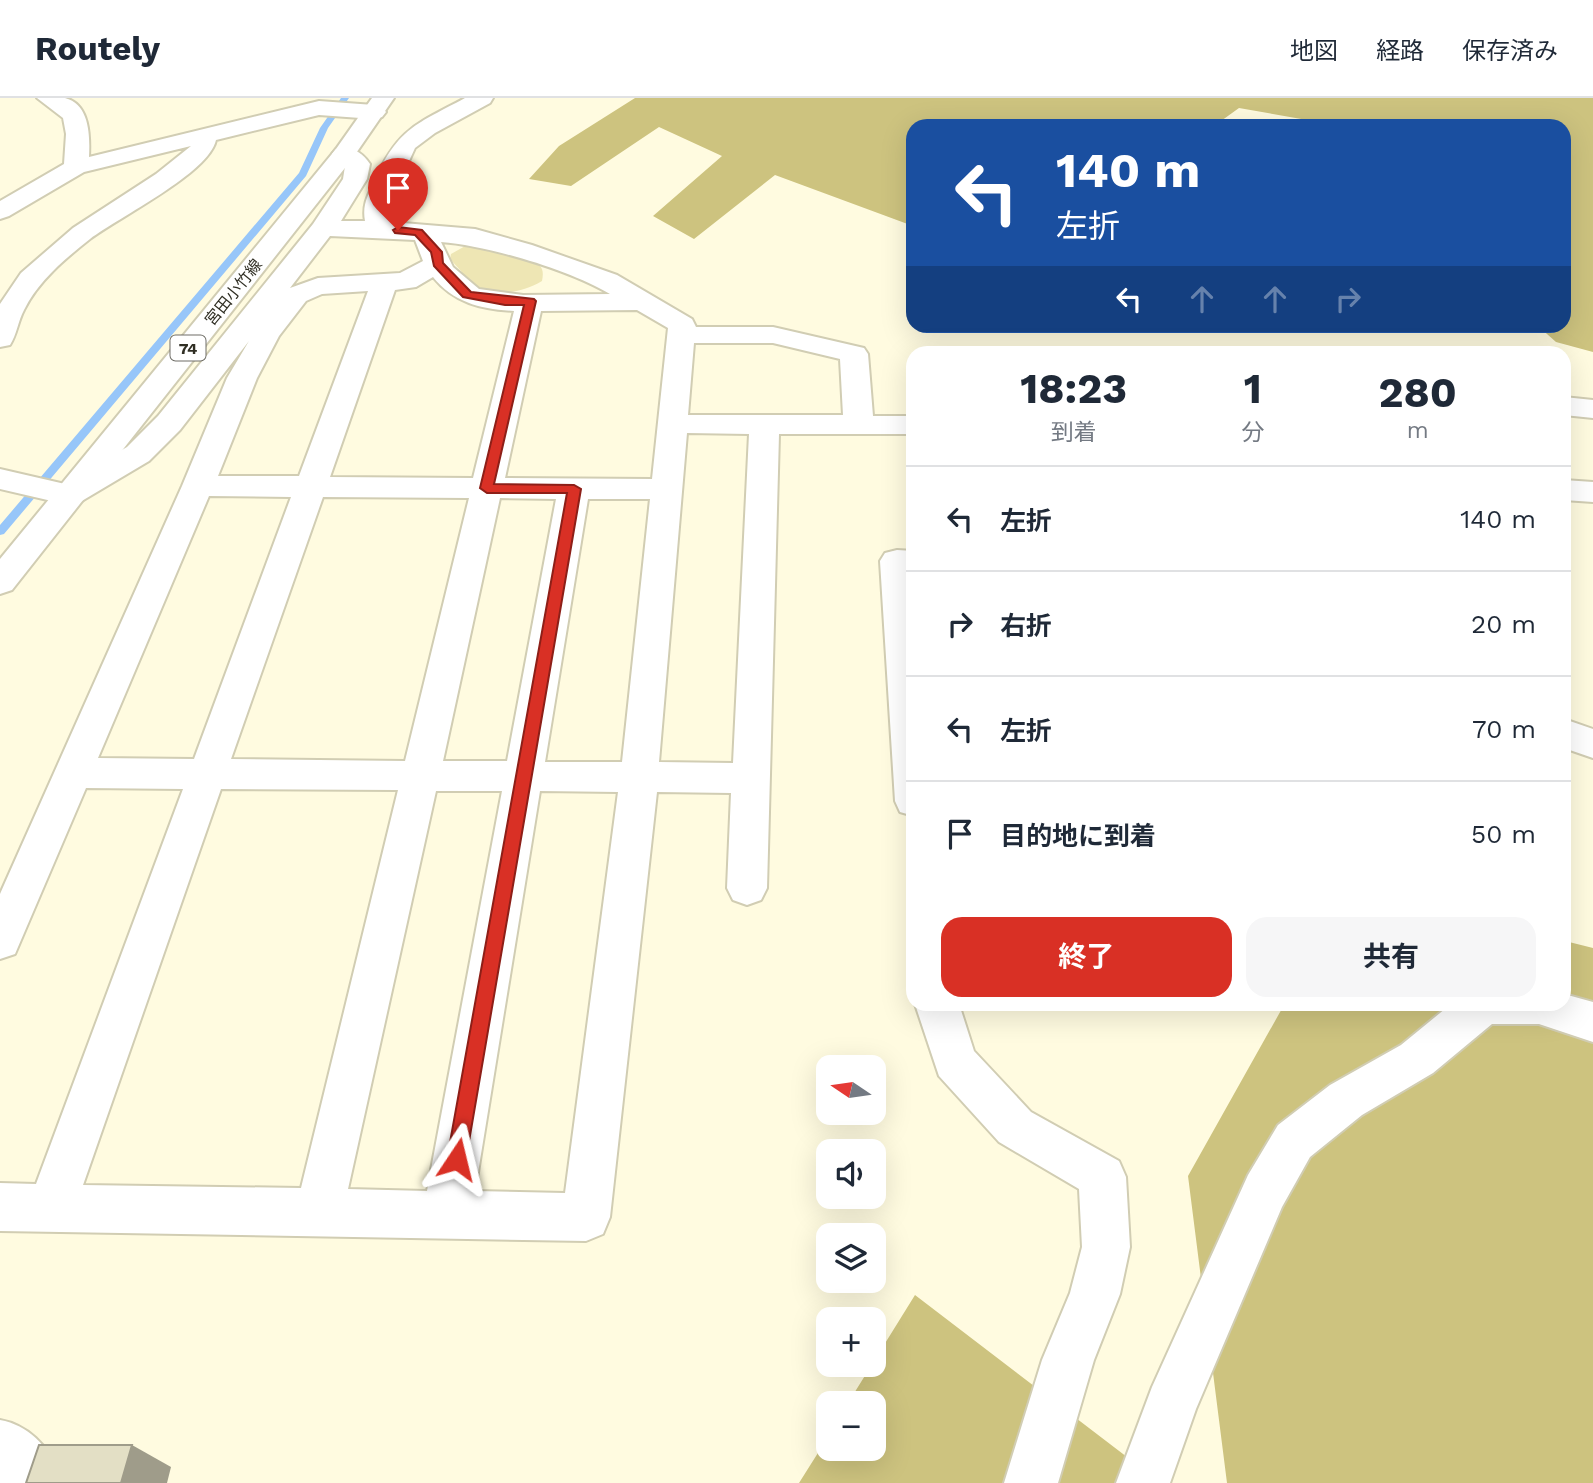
<!DOCTYPE html>
<html lang="ja">
<head>
<meta charset="utf-8">
<style>
  body { margin:0; font-family:"Work Sans","Noto Sans JP",sans-serif; background:#f6f6f7; color:#1f2937; height:100vh; display:flex; flex-direction:column; font-size:26px; white-space:nowrap }
  * { box-sizing:border-box; margin:0 }
  p { font-size:23px; color:#747a83 }
  .icon { flex:none; width:38px; height:38px; fill:none; stroke:currentColor; stroke-width:2; stroke-linecap:round; stroke-linejoin:round }
  .map { position:relative; flex:1; overflow:hidden }
  .details { position:absolute; left:906px; top:248px; width:665px; height:665px; display:flex; flex-direction:column; background:#fff; border-radius:21px; box-shadow:0 7px 28px #0002 }
  .details>* { flex:none }
  .banner { position:absolute; left:906px; top:21px; width:665px; height:214px; border-radius:21px; box-shadow:0 7px 28px #0002; background:#1a4fa0; color:#fff; overflow:hidden }
  .needle { width:46px; rotate:283deg }
  .controls { position:absolute; left:816px; top:957px; display:grid; gap:14px }
  .controls a { display:grid; place-items:center; width:70px; height:70px; border-radius:14px; background:#fff; box-shadow:0 7px 28px #0002; font-size:35px }
  .pin { position:absolute; display:grid; place-items:center; width:60px; height:60px; color:#fff; margin:-72px -30px; border-radius:50% 50% 50% 0; rotate:-45deg; box-shadow:0 0 7px #0007 }
  .pin .icon { rotate:45deg }
  .me { position:absolute; width:77px; margin:-38px; rotate:10deg; stroke-linejoin:round; filter:drop-shadow(0 0 5px #0008) }
  .turn { display:flex; align-items:center; gap:24px; height:147px; padding:0 35px; font-size:32px }
  .turn .icon { width:91px; height:91px; stroke-width:2.5 }
  .turn b { display:block; font-size:49px; line-height:60px }
  .lanes { display:flex; align-items:center; height:66px; padding:0 35px; background:#0003; justify-content:center; gap:35px; direction:ltr }
  .lanes .off { opacity:.35 }
  .eta { display:flex; justify-content:space-evenly; align-items:center; height:119px; text-align:center }
  .eta b { font-size:42px; font-weight:700; line-height:49px }
  .primary-button { display:flex; gap:14px; margin-top:auto; padding:14px 35px }
  .primary-button a { flex:1; height:80px; border-radius:21px; background:#d93025; color:#fff; font-size:28px; font-weight:700; line-height:80px; text-align:center }
  .primary-button a+a { background:#f6f6f7; color:#1f2937 }
  ul { padding:0; list-style:none }
  li { display:flex; align-items:center; gap:21px; height:105px; padding:0 35px; border-top:2px solid #e0e1e3 }
  li div { flex:1 }
  li b { display:block; font-size:26px }
  li em { font-style:normal }
  header { display:flex; align-items:center; gap:42px; box-sizing:border-box; height:98px; padding:0 35px; background:#fff; border-bottom:2px solid #e0e1e3 }
  header strong { font-size:33px }
  nav { display:flex; gap:38px; margin-inline-start:auto; font-size:24px }
  .map>svg:first-child { display:block }
</style>
</head>
<body>
<header>
<strong>Routely</strong>
<nav><a>地図</a><a>経路</a><a>保存済み</a></nav>
</header>
<div class="map">
<svg width="1593" height="1385" viewBox="0 0 1593 1385">
  <rect width="100%" height="100%" fill="#fffbe0"/>
  <path fill="#eee6b4" d="M467 147C485 151 526 155 539 167 544 171 543 178 542 183 518 197 496 197 470 189L461 173 450 161 451 156Z"/>
  <path fill="#cdc37f" d="M635 0H1593V254L1556 244 1538 228H1564V28H1341L1239 10 1214 28H914L913 128 775 77 694 141 653 118 722 58 659 29 571 88 529 81 559 48Z
    M1565 843 1593 850V1385H1227L1188 1078 1284 907 1564 906Z
    M915 1197 1161 1385H799L828 1339V1351H873V1306L848 1305Z"/>
  <g fill="none" stroke-linecap="round" stroke-linejoin="round">
    <path fill="#97c6f9" fill-rule="evenodd" d="M341 0H349L328 30 306 78 4 436 0 437V427L299 75 320 30Z"/>
    <defs>
      <path id="minor" d="M37 0C45 0 57 0 65 0 90 6 90 39 89 59L319 3 374 7 382 9 386 14 382 19 374 21 319 17 216 42C209 75 119 119 90 141 66 160 38 183 24 212 18 223 17 236 10 247L0 249V206L21 175 73 130 156 76 191 48 84 74 9 118 0 121V103L64 66 66 36 63 20Z
        M465 0H493L490 5 435 35 415 50 388 109 391 124 475 131 532 147 617 177 692 221 696 229H773L864 250 868 256 873 318H914V336H779L767 790 761 802 747 807 733 802 727 790 731 695 657 694 610 1119 603 1136 586 1143 0 1133V1085L36 1086 183 691 86 690 15 856 0 861V796L182 388 227 280 249 243 180 332 149 363 80 404 69 407 0 391V371L65 386 127 349 158 318 313 126 343 81 345 68 332 56 336 51C350 47 362 54 370 66L367 81 341 123H365C362 107 368 97 375 82 398 30 417 26 465 0ZM330 138 415 142 423 163 400 175 318 180 290 190ZM441 144C490 148 569 172 610 196L523 197 479 191 453 169ZM433 179C454 205 481 211 514 213L473 380 330 379 395 192 416 189ZM368 193 299 378H218L257 280 279 238 306 203 322 196ZM637 212 668 230 652 381 505 380 541 213ZM694 245H773L840 261 843 317H688ZM687 335 749 336 733 665 659 664ZM209 398 291 399 194 661 98 660ZM323 399 469 400 405 663 231 661ZM500 400 556 401 507 663H443ZM588 401H650L622 664H545ZM221 691 398 692 301 1090 83 1087ZM436 693H502L427 1093 348 1091ZM540 693 618 694 565 1095 475 1093Z
        M1564 299 1593 302V320L1564 317Z
        M1564 382 1593 384V404L1564 402Z
        M897 452 914 453V718L900 714 895 703 880 463 885 455Z
        M1564 621 1593 631V660L1564 650Z
        M1564 896 1593 904V944L1539 926H1492L1433 975 1362 1017 1310 1059 1282 1109 1196 1311 1170 1385H1116L1152 1289 1248 1077 1278 1027 1330 987 1401 947 1451 906H1564Z
        M915 906H959L974 953 1031 1014 1119 1063 1126 1079 1130 1149 1120 1196 1094 1262 1058 1385H1004L1042 1262 1070 1195 1082 1149 1079 1091 999 1044 939 978Z
        M0 1322C28 1327 48 1348 58 1373L54 1385H0Z"/>
      <path id="major" d="M372 0H394L352 61 12 492 0 496V461L336 51Z"/>
    </defs>
    <use href="#minor" stroke="#d1cdb3" stroke-width="4"/>
    <use href="#major" stroke="#d1cdb3" stroke-width="4"/>
    <use href="#minor" fill="#fff" fill-rule="evenodd"/>
    <use href="#major" fill="#fff" fill-rule="evenodd"/>
  </g>
  <path fill="#9f9c8a" d="M132 1347 171 1369 167 1385H121Z"/>
  <path fill="#e3dfc5" stroke="#9f9c8a" stroke-width="2" d="M39 1347H132L121 1385H26Z"/>
  <path fill="#d93025" stroke="#8d1f18" stroke-width="2" d="M398 129 422 132 442 154 443 165 471 194 534 201 536 203 494 386 574 387 581 391 466 1061 463 1067 457 1070 450 1067 447 1061 567 395H487L480 390 524 207H505L463 199 434 168 431 154 415 137 395 135 393 132Z"/>
  <g text-anchor="middle" stroke-width="5" stroke-linejoin="round" paint-order="stroke">
    <g font-size="16" fill="#302f24" stroke="#fff">
      <text transform="translate(233 194) rotate(-51)" y="6">宮田小竹線</text>
    </g>
    <rect fill="#fff" stroke="#6e6d66" stroke-width="2" x="170.5" y="237.5" width="35" height="25" rx="5"/>
    <g font-size="16" font-weight="bold" fill="#302f24">
      <text x="188" y="256">74</text>
    </g>
  </g>
</svg>
<div class="controls">
<a><svg class="needle" viewBox="-14 -14 28 28"><path d="M0-13l5 13h-10z" fill="#e53935"/><path d="M0 13l5-13h-10z" fill="#747a83"/></svg></a>
<a><svg class="icon" aria-label="sound" viewBox="0 0 24 24"><path d="M4 9h4l5-4v14l-5-4H4zM17 9q2 3 0 6"/></svg></a>
<a><svg class="icon" aria-label="layers" viewBox="0 0 24 24"><path d="M12 4l9 5-9 5-9-5zM3 14l9 5 9-5"/></svg></a>
<a>+</a>
<a>−</a>
</div>
<div class="pin" style="left:398px;top:132px;background:#d93025"><svg class="icon" aria-label="arrive" viewBox="0 0 24 24"><path d="M6 21V4h12l-3 4 3 4H6"/></svg></div>
<svg class="me" style="left:457px;top:1061px" viewBox="-20 -20 40 40"><path d="M0-17L14 15 0 8-14 15z" fill="#d93025" stroke="#fff" stroke-width="4"/></svg>
<div class="banner">
<div class="turn"><svg class="icon" aria-label="left" viewBox="0 0 24 24"><path d="M17 20v-9H6M10 6l-5 5 5 5"/></svg><div><b>140 m</b>左折</div></div>
<div class="lanes"><svg class="icon" aria-label="left" viewBox="0 0 24 24"><path d="M17 20v-9H6M10 6l-5 5 5 5"/></svg><svg class="icon off" aria-label="ahead" viewBox="0 0 24 24"><path d="M12 20V5M6 11l6-6 6 6"/></svg><svg class="icon off" aria-label="ahead" viewBox="0 0 24 24"><path d="M12 20V5M6 11l6-6 6 6"/></svg><svg class="icon off" aria-label="right" viewBox="0 0 24 24"><path d="M7 20v-9h11M14 6l5 5-5 5"/></svg></div>
</div>
<section class="details">
<div class="eta">
<div><b>18:23</b><p>到着</p></div>
<div><b>1</b><p>分</p></div>
<div><b>280</b><p>m</p></div>
</div>
<ul>
<li><svg class="icon" aria-label="left" viewBox="0 0 24 24"><path d="M17 20v-9H6M10 6l-5 5 5 5"/></svg><div><b>左折</b></div><em>140 m</em></li>
<li><svg class="icon" aria-label="right" viewBox="0 0 24 24"><path d="M7 20v-9h11M14 6l5 5-5 5"/></svg><div><b>右折</b></div><em>20 m</em></li>
<li><svg class="icon" aria-label="left" viewBox="0 0 24 24"><path d="M17 20v-9H6M10 6l-5 5 5 5"/></svg><div><b>左折</b></div><em>70 m</em></li>
<li><svg class="icon" aria-label="arrive" viewBox="0 0 24 24"><path d="M6 21V4h12l-3 4 3 4H6"/></svg><div><b>目的地に到着</b></div><em>50 m</em></li>
</ul>
<div class="primary-button"><a>終了</a><a>共有</a></div>
</section>
</div>
</body>
</html>
